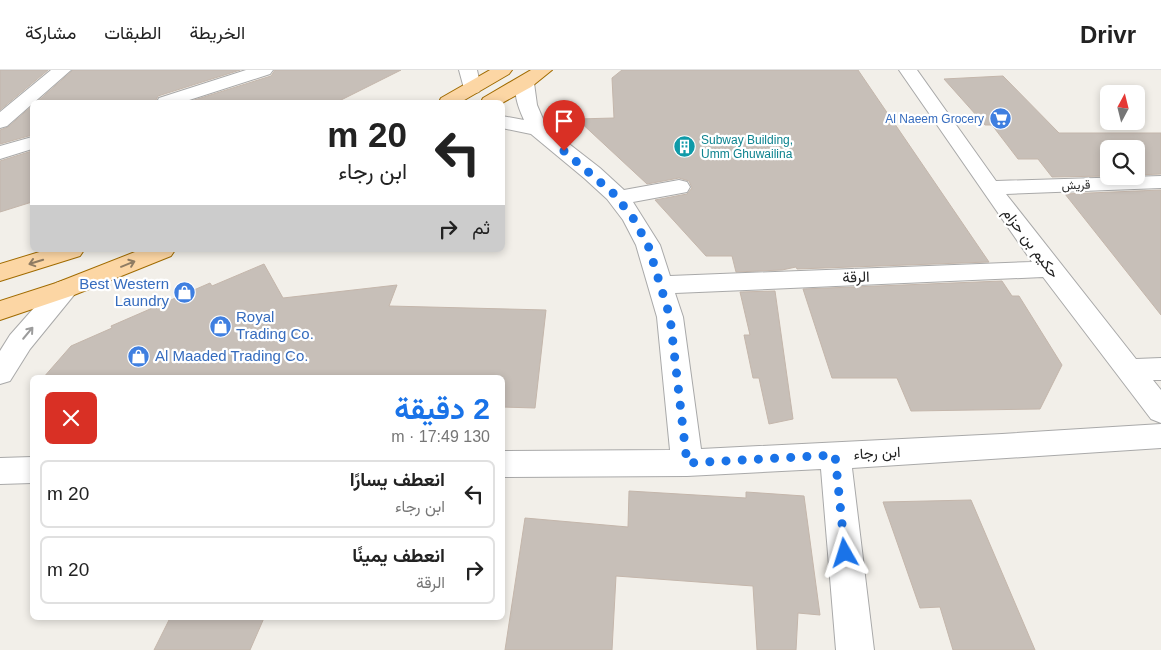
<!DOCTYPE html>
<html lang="ar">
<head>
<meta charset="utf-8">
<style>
  body { margin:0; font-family:Arial,Vazirmatn,sans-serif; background:#f6f6f6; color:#222; direction:rtl; height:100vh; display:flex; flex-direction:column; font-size:19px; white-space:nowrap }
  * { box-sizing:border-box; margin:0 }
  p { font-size:16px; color:#767676 }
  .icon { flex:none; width:28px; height:28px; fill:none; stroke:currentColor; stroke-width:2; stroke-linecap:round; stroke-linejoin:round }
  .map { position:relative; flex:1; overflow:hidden; direction:ltr }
  .details { position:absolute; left:30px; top:305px; width:475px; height:245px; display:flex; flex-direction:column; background:#fff; border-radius:8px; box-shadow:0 2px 8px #0003; direction:rtl }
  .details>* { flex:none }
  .hud { position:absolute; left:30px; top:30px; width:475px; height:152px; border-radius:8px; box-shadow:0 2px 8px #0003; direction:rtl; background:#fff; color:#222; overflow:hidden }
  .needle { width:32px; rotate:7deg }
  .fabs { position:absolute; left:1100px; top:15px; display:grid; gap:10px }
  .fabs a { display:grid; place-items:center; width:45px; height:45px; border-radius:8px; background:#fff; box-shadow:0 2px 8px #0003; font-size:25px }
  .pin { position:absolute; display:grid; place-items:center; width:42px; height:42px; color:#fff; margin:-51px -21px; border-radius:50% 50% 50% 0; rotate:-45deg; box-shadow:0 0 5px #0007 }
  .pin .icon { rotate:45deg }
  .me { position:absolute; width:55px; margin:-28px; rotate:354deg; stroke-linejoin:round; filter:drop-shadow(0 0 4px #0008) }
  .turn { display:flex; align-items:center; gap:18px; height:105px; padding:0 15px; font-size:22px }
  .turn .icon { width:65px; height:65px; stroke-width:2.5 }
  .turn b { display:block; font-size:35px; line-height:42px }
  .then { display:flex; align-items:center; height:48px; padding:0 15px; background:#0003; gap:10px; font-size:19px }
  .round { display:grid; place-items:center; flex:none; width:52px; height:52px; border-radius:8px; background:#f6f6f6 }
  .head { display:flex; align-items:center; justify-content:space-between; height:85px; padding:0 15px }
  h1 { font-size:30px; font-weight:700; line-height:38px; color:#1a73e8 }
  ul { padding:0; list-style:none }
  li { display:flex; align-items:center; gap:15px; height:68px; margin:0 10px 8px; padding:0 5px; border:2px solid #e0e0e0; border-radius:8px }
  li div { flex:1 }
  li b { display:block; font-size:19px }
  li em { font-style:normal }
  header { display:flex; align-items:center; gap:30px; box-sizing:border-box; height:70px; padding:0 25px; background:#fff; border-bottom:1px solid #e0e0e0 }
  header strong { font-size:24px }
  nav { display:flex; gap:28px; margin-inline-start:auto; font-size:18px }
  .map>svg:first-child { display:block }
</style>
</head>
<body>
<header>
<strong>Drivr</strong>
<nav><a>الخريطة</a><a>الطبقات</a><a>مشاركة</a></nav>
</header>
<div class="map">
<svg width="1161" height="580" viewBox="0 0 1161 580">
  <rect width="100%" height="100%" fill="#f2efe9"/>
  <path fill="#c7bfb8" stroke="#c4b6ab" d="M0 0H48L0 40Z
    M73 0H240L158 26 155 32H37Z
    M275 0H401L337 32H188L271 6Z
    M622 0H858L989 192 797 199 796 197 782 200 736 202 732 186H706L655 130 687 124 692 118 689 111 679 108 647 114 577 49 614 48 612 8Z
    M1003 6 1059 63H1161V104L1136 105V79H1109V106L1052 107 1038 89H1018L992 55H985L944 9Z
    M32 36V65L0 74V60L8 57Z
    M32 81V132L0 142V91Z
    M1161 120V245L1065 124Z
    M264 194 283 228 397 215 389 236 546 240 535 338 502 337V308H43L71 276 112 258 111 256 210 213 212 216Z
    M1002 211 1012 226H1019L1062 295 1040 339 911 341 897 308H832L803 219Z
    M775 221 793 349 769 354 759 308H753L744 265H750L740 222Z
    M629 421 746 428V422L804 426 820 545 798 543 796 580H757L753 516 616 506 612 580H505L525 448 628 457Z
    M971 430 1035 580H953L940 537 920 538 883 432Z
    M170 548H264L250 580H154Z"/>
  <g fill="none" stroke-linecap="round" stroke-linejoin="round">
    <defs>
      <path id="minor" d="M51 0H71L7 56 0 58V42Z
        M246 0H273L270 4 183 32H157L159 28Z
        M459 0H477L481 18 479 22 472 24 465 22Z
        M899 0H917L996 111 1161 106V118L1006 124 1136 289 1161 288V310H1153L1161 320V353L1151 349 1043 207 675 223 683 247 701 379 1002 364 1161 354V378L852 398 874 580H836L821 399 687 406 502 407V381L670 380 657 247 636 175 623 150 607 129 584 108 531 64 502 58V46L524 50C519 39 511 20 519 9L525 8 531 9 534 13 537 35 546 56 600 98 624 120 679 110 687 112 690 117 687 122 633 132 660 175 670 206 1032 192Z
        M32 67V79L0 89V76Z
        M65 210 74 213 78 219 74 225 30 279 10 311 0 314V281L10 265 56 213Z
        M32 387V413L0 414V388Z"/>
      <path id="major" d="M490 0H512L509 4 461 32H439L441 28Z
        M531 0H552L531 17 502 33 481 32 483 28Z
        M46 180H84L80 186 0 211V194Z
        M140 180H175L171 186 74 225 0 250V231L56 213Z"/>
    </defs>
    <use href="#minor" stroke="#a9a9a9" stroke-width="2"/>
    <use href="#major" stroke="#a06b00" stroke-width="2"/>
    <use href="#minor" fill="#fff" fill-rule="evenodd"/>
    <use href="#major" fill="#fcd6a4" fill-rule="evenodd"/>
  </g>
  <defs><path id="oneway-shaft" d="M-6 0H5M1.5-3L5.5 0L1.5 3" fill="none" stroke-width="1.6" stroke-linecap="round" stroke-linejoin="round" transform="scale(1.25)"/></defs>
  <g stroke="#8f7c63">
    <use href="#oneway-shaft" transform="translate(36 192) rotate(163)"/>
    <use href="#oneway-shaft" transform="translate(128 194) rotate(-22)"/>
  </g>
  <use stroke="#9c9c9c" href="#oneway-shaft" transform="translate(28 263) rotate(-50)"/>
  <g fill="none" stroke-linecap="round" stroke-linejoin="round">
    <path stroke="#1a73e8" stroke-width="9" stroke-dasharray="0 16.2" d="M564 81 614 124 633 148 648 175 670 247 687 393 835 385 845 483"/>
  </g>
  <defs>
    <symbol id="supermarket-disc" viewBox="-11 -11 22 22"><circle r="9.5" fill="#3f7fe0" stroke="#fff"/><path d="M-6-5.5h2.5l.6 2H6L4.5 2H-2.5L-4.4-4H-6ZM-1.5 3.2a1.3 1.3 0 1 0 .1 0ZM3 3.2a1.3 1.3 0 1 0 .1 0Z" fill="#fff"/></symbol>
    <symbol id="building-disc" viewBox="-11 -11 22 22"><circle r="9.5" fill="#0f9aa8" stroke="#fff"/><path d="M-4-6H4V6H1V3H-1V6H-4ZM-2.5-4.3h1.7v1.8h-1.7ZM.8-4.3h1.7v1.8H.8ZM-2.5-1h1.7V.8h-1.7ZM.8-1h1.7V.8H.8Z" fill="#fff"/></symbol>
    <symbol id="shop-disc" viewBox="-11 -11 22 22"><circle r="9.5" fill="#3f7fe0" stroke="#fff"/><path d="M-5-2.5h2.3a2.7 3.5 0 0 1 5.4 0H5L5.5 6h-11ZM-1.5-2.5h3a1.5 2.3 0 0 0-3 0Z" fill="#fff"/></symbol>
  </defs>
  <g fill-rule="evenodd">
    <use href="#supermarket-disc" x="988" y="36" width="25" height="25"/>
    <use href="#building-disc" x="672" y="64" width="25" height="25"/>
    <use href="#shop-disc" x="172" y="210" width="25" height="25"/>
    <use href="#shop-disc" x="208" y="244" width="25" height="25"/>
    <use href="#shop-disc" x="126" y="274" width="25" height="25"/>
  </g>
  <g text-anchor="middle" stroke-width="4.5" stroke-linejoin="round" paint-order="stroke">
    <g font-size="12" fill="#366cbe" stroke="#fff" text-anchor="end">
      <text x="984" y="53">Al Naeem Grocery</text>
    </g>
    <g font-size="12" fill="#0d838f" stroke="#fff" text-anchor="start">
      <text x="701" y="74">Subway Building,<tspan x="701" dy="14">Umm Ghuwailina</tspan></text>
    </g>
    <g font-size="12" fill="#222" stroke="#fff">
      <text transform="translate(1076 115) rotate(-2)" y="4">قريش</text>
    </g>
    <g font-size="15" fill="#222" stroke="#fff">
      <text transform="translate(1031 173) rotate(53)" y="5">حكيم بن حزام</text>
      <text transform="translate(856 207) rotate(-2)" y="5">الرقة</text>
      <text transform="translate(877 383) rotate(-3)" y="5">ابن رجاء</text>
    </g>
    <g font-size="15" fill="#366cbe" stroke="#fff" text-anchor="start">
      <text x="169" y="219" text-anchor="end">Best Western<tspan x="169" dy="17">Laundry</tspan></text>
      <text x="236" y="252">Royal<tspan x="236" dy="17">Trading Co.</tspan></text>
      <text x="155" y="291">Al Maaded Trading Co.</text>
    </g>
  </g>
</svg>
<div class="fabs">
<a><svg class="needle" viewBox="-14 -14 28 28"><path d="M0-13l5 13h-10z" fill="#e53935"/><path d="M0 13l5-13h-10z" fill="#767676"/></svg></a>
<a><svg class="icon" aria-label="search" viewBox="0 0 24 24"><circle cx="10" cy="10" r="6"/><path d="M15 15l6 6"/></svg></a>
</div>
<div class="pin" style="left:564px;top:81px;background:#d93025"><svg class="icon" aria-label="arrive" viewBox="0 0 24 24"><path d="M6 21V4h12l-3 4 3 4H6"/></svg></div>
<svg class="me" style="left:845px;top:483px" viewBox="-20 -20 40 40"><path d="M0-17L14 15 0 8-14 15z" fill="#1a73e8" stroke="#fff" stroke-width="4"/></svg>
<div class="hud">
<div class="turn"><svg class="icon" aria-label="left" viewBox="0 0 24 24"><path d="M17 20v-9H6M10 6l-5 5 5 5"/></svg><div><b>20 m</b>ابن رجاء</div></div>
<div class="then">ثم<svg class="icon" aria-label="right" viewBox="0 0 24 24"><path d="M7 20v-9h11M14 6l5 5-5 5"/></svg></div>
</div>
<section class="details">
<div class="head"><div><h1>2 دقيقة</h1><p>130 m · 17:49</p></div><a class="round" style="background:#d93025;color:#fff"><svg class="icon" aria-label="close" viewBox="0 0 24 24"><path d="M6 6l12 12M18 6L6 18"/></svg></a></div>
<ul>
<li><svg class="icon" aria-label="left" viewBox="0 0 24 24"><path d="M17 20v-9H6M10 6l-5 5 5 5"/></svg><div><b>انعطف يسارًا</b><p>ابن رجاء</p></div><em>20 m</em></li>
<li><svg class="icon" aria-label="right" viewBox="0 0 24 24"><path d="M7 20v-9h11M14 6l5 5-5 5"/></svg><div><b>انعطف يمينًا</b><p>الرقة</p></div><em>20 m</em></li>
</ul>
</section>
</div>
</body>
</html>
